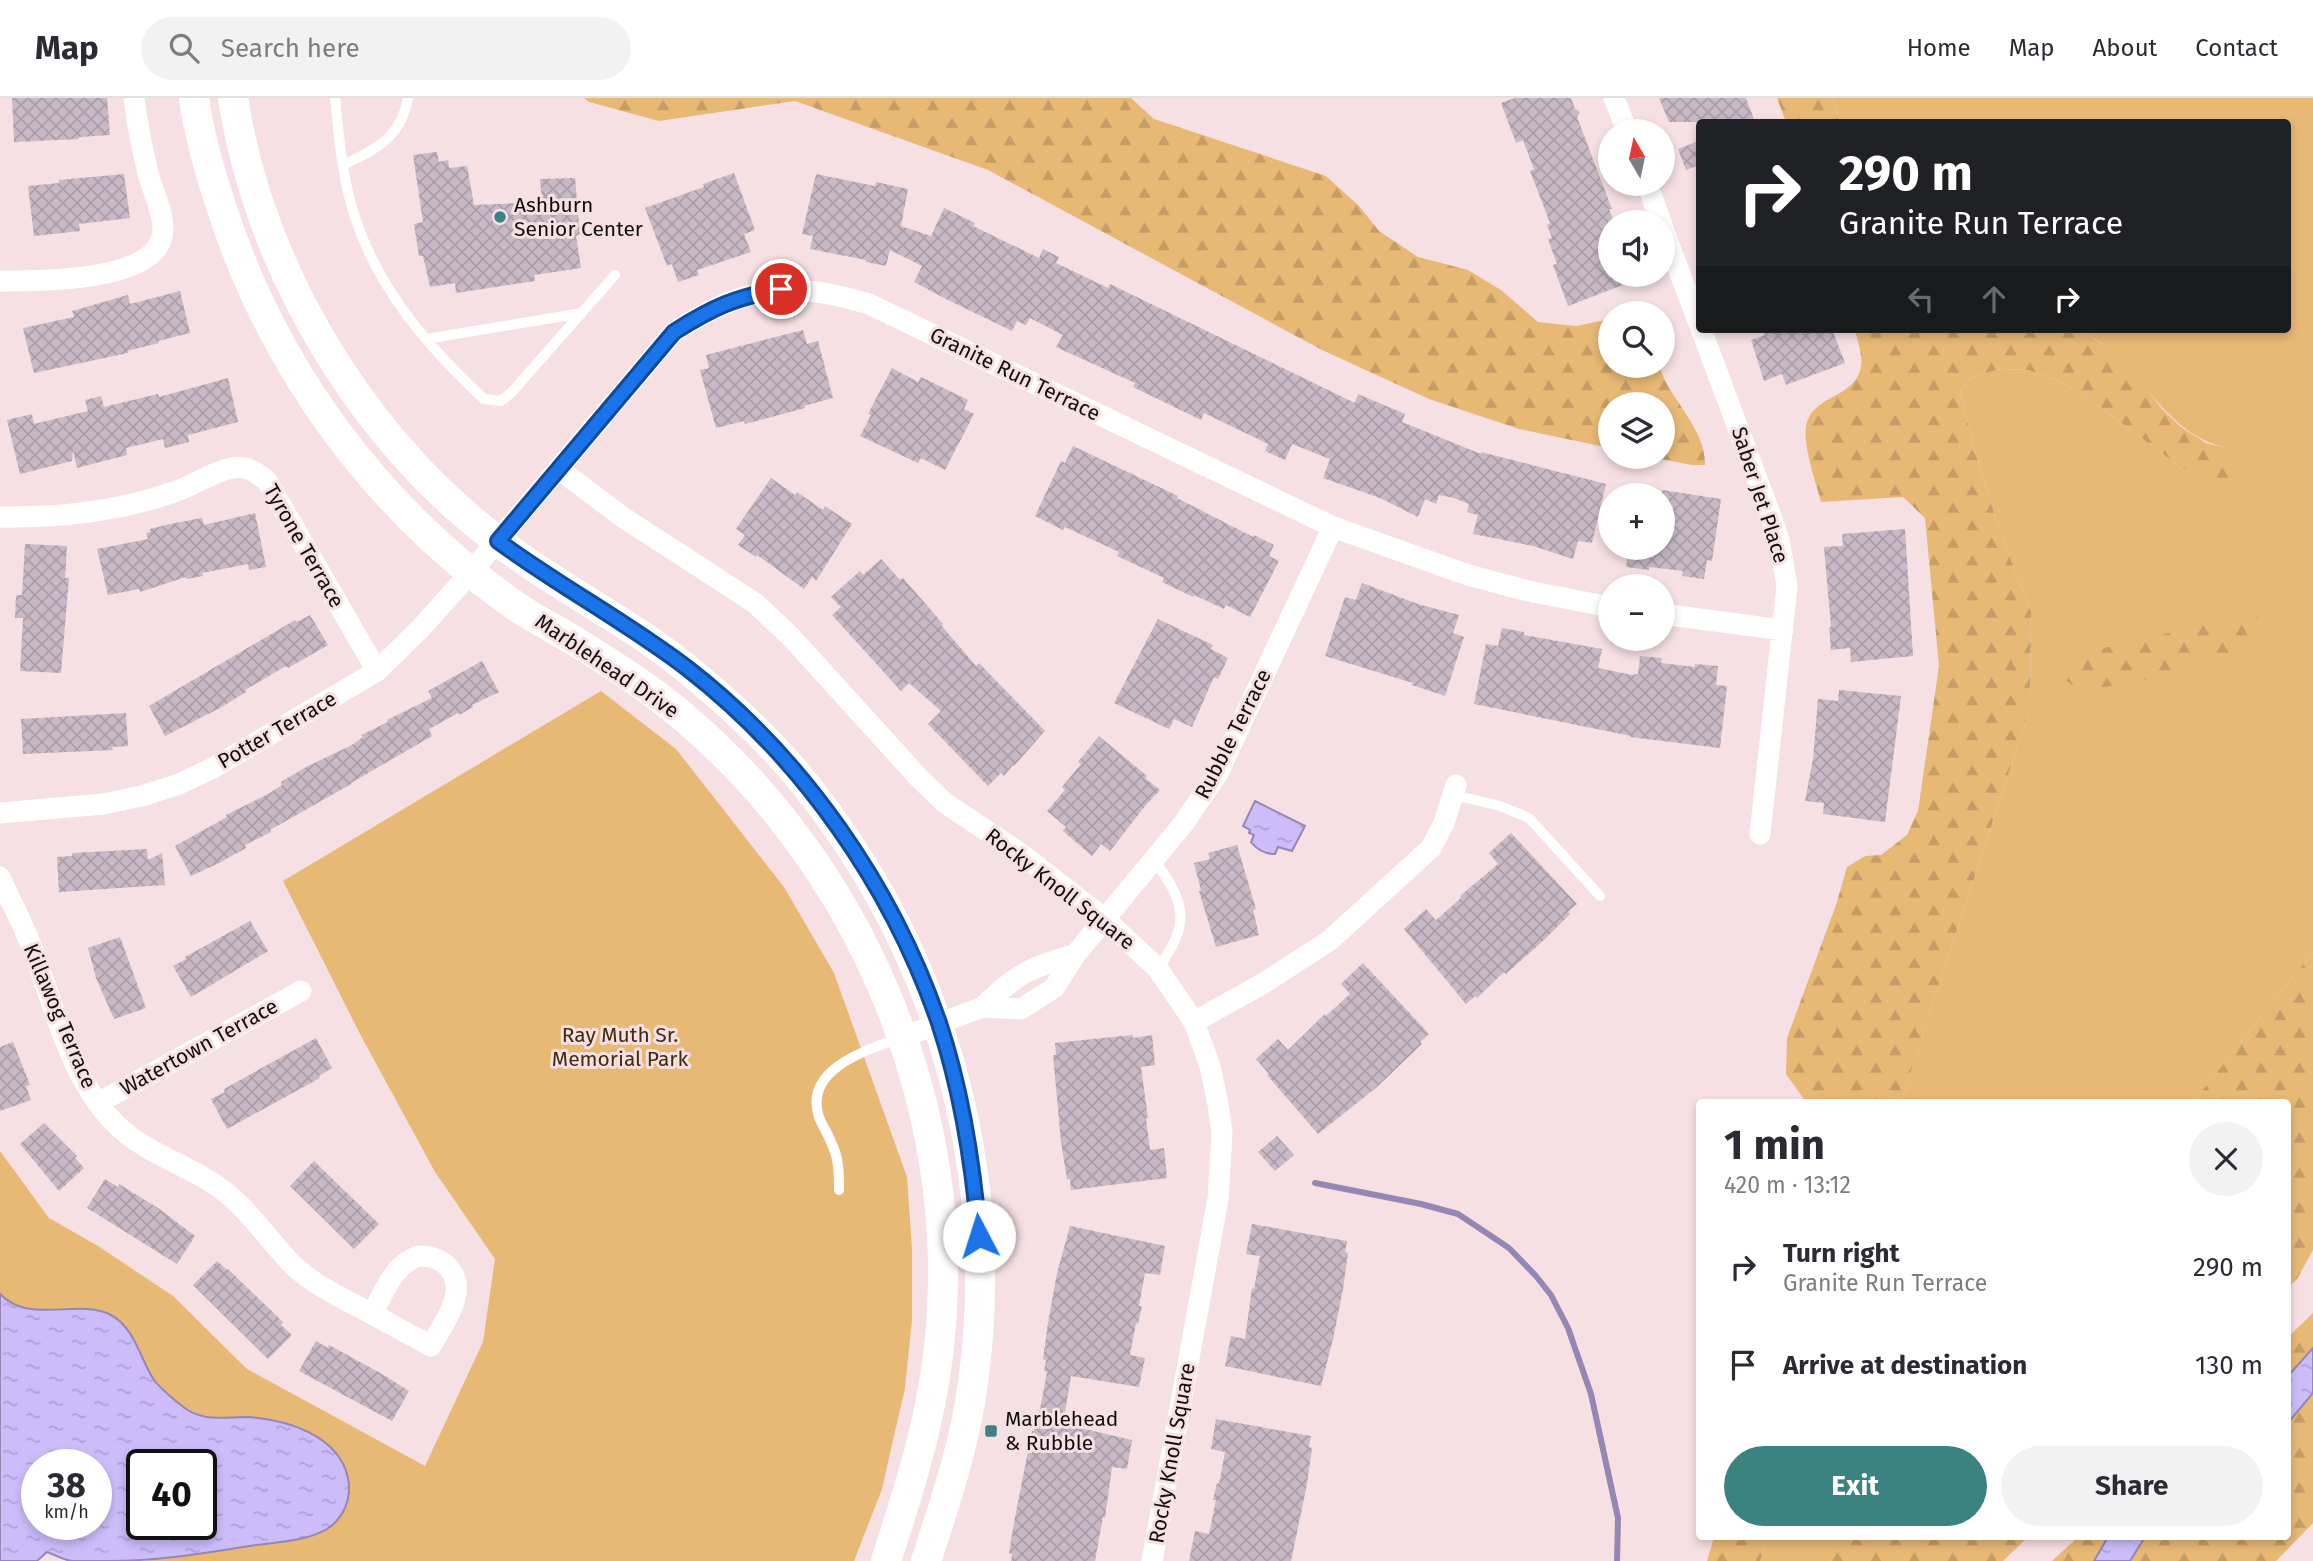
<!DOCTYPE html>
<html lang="en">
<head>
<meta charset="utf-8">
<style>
  body { margin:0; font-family:"Fira Sans",sans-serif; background:#f2f2f3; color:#2b2b33; height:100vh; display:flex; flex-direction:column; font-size:26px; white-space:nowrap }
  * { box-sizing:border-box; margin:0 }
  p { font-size:23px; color:#7c7c81 }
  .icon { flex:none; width:38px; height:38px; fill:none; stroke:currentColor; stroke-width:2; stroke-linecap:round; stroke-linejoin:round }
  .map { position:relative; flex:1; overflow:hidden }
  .drawer { position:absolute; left:1696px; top:1001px; width:595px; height:441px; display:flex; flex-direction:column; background:#fff; border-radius:7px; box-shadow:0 4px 10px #0003 }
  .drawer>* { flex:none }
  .guide { position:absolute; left:1696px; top:21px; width:595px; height:214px; border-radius:7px; box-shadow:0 4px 10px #0003; background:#202124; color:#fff; overflow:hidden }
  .needle { width:46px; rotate:351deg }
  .controls { position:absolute; left:1598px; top:21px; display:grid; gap:14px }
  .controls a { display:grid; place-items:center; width:77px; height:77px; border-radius:50%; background:#fff; box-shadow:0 4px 10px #0003; font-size:35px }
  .speed { position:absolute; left:21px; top:1351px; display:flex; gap:14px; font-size:35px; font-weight:700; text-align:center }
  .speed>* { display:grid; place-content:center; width:91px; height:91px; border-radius:50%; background:#fff; box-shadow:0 4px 10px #0003; line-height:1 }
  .speed small { font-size:18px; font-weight:400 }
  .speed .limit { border:4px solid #111; border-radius:10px; background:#fff; color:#111 }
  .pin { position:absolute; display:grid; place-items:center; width:60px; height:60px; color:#fff; margin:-30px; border:4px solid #fff; border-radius:50%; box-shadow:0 2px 7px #0007 }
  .me { position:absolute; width:77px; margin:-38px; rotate:355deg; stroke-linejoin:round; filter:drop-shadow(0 0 5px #0008) }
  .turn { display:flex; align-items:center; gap:24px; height:147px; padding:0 28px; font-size:32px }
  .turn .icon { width:91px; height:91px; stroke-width:2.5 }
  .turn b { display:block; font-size:49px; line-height:60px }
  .lanes { display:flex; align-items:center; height:66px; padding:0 28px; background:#0003; justify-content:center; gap:35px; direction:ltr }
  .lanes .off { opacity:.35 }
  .round { display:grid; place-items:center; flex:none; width:74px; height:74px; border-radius:37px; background:#f2f2f3 }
  .head { display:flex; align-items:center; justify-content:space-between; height:119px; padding:0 28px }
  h1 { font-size:42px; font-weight:700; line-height:52px }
  .cta { display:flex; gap:14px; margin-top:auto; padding:14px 28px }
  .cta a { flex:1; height:80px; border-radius:42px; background:#3b8381; color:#fff; font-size:28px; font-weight:700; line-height:80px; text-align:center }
  .cta a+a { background:#f2f2f3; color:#2b2b33 }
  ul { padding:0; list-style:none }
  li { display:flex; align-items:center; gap:21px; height:98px; padding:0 28px }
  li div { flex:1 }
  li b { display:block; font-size:26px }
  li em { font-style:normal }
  header { display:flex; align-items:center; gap:42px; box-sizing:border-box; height:98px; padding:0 35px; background:#fff; border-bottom:2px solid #e1e1e2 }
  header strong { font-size:33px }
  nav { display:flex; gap:38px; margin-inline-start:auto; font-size:24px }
  .search { width:490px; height:63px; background:#f2f2f3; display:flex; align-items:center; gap:18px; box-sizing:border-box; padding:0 24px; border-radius:38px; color:#7c7c81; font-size:26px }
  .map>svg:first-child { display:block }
</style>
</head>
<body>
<header>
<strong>Map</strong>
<div class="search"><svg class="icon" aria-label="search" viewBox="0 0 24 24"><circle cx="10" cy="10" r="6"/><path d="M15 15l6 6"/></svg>Search here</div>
<nav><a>Home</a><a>Map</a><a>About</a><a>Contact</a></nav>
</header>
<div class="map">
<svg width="2313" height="1463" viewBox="0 0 2313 1463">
  <defs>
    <pattern id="forest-firs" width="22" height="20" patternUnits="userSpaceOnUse" patternTransform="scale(1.75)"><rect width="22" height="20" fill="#e8b875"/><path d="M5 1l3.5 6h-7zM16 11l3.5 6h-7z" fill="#c69d64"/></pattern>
    <pattern id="water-ripples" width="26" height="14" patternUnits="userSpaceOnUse" patternTransform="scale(1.75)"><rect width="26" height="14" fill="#ccbcfa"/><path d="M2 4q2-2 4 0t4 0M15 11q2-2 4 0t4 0" fill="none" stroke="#aea0d5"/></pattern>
    <pattern id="building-cross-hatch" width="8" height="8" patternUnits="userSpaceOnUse" patternTransform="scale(1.75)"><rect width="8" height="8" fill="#c8b9c6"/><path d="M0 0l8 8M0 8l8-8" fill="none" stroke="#ab9ea9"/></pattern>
  </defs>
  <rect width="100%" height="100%" fill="#f6e0e4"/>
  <path fill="#e8b875" d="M1832 0H2313V854L2193 1004H1901L2030 610 2031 513 2000 434 1975 353 1960 293 1971 280 2000 271 2028 272 2059 283 2091 302 2180 369 2212 385 2235 380 2226 350C2171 336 2153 292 2115 256 2105 246 2091 239 2079 231H2287V24H1841Z
    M601 593 676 651 784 789 834 875 907 1079 912 1150V1222L905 1290 882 1391 854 1463H144L303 1440 326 1432 300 1329C290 1326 279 1322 269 1321 241 1318 209 1325 185 1309 175 1303 164 1294 156 1285 136 1260 136 1227 103 1214 72 1203 28 1225 0 1196V1053L49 1120 98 1148 173 1198 247 1271 425 1368 483 1244 495 1161 435 1074 360 936 283 783Z
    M1768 1439V1438L1850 1439 1830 1463H1760Z"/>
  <path fill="url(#forest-firs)" d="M584 0H1131L1154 21 1326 78 1359 108 1379 133 1418 159 1468 172 1501 192 1538 224 1576 228 1610 221V268H1659C1670 302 1706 331 1705 367H1692L1650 359H1662V306H1610V350L1519 331 1429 301 1322 252 988 72 795 3 659 23 589 4Z
    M1777 0H1832L1841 24H1786Z
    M1855 231H2079L2113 253 2137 278 2162 311 2181 329 2206 345 2226 350 2236 364 2235 380 2212 386 2180 369 2091 302 2059 283 2028 272 2000 271 1971 280 1960 293 1975 353 2000 434 2031 513 2030 610 1901 1004H1806L1786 976 1787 940 1836 807 1847 769 1865 758 1881 757 1907 737 1918 713 1939 568 1925 420 1903 399 1821 404C1816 384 1801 344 1807 324 1815 297 1857 299 1861 268 1863 258 1857 242 1855 231Z
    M2233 518 2258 519 2270 532 2265 543 2134 585 2079 592 2063 580 2062 564 2084 554 2147 541Z
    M2313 854V1152L2297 1181 2287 1190V1004H2193Z
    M2313 1215V1425L2276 1463H2052L2078 1439 2287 1438V1240Z
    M1850 1438H2028V1439L2003 1463H1830Z
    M1714 1439V1438L1768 1439 1760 1463H1707Z"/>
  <path fill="url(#water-ripples)" stroke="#9487b3" stroke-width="2" fill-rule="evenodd" d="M1255 703 1305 728 1292 753 1278 749 1275 756C1265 756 1257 752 1251 744L1254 737 1249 735 1250 732 1243 728Z
    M0 1196C30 1227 77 1200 111 1217 135 1230 140 1261 154 1282 160 1290 169 1297 177 1304 183 1309 191 1315 199 1317 214 1322 231 1319 247 1319 285 1321 339 1337 348 1380 352 1400 344 1420 327 1431 307 1443 278 1444 256 1447 206 1455 159 1463 109 1463 97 1463 83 1463 72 1463 63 1462 55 1457 47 1454L37 1463H0ZM37 1367H96V1426H37ZM142 1367H201V1426H142Z
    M2313 1250V1295L2287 1326V1279Z
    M2108 1439V1438L2145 1439 2130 1463H2094Z"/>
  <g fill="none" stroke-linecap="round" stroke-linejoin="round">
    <path stroke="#9487b3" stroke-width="6" d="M1315 1085 1421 1106 1458 1116 1509 1150 1536 1178 1551 1197 1568 1230 1591 1296 1618 1420 1617 1463"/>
  </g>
  <path fill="url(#building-cross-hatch)" d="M12 0H107L110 37 79 39V41L14 44Z
    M1515 0H1571L1575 11 1580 14 1577 19 1612 111H1609L1614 124H1610V177L1646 178 1568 208 1553 167 1557 166 1548 141 1552 140 1547 127 1550 125 1530 73 1534 71 1523 42 1516 45 1501 5Z
    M1659 0H1746L1755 24H1669Z
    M1699 43V67L1686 72 1678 51Z
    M437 54 439 64 448 62 449 70 467 68 474 107 542 104 540 81 575 80 580 136 576 138 581 170 534 177 535 183 456 195 455 185 430 189 423 158H419L414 126 423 124 413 57Z
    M734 75 755 132 744 136 751 154 697 172 699 177 678 184 672 166 667 168 645 110 704 89 703 86Z
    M124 76 130 120 79 126 80 133 34 138 28 88 59 85V82Z
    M816 76 875 88 876 84 908 91 901 128 931 138 944 110 975 125 973 128 1039 160 1043 151 1059 159 1056 165 1108 190 1110 186 1355 305 1358 296 1405 316 1402 324 1481 356V354L1606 386 1592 445 1578 443 1573 461 1533 448 1473 436 1478 417 1467 414 1469 406 1454 400 1439 397 1436 406 1425 401 1418 419 1380 400 1323 380 1330 361 1292 346 1285 362 1265 353 1268 346 1204 315 1201 322 1133 289 1135 285 1056 249 1063 237 1030 220 1026 227 1017 223 1012 233 946 201 914 184 922 168 890 152 886 168 866 164V162L810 151 813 138 802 136Z
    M180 193 190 235 158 243 159 245 127 253 128 255 34 275 23 230 74 219 72 213 128 197 130 206Z
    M1762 231H1832L1845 265 1786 287 1782 276 1764 283 1751 242 1765 237Z
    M803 232 807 246 818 243 833 300 804 308 805 310 745 326 744 323 716 330 700 272 709 270 706 257Z
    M892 270 918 284 921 279 968 302 964 311 974 316 945 372 921 360 918 365 860 338 871 317 868 316Z
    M228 280 238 324 188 337 189 344 165 350 163 341 126 350 127 357 77 370 73 352 72 363 20 376 7 322 32 316 34 326 88 313 85 302 101 298 104 309 158 296 159 299Z
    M1073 348 1178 398 1177 400 1253 439 1254 437 1274 447 1269 458 1279 463 1250 519 1226 507 1224 511 1194 497 1193 499 1162 484 1164 480 1117 458 1119 454 1065 429 1063 432 1035 418 1061 363 1065 365Z
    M771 380 795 397 797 394 823 412 825 408 852 426 816 483 812 479 804 491 757 457 756 459 738 447 745 437 736 431Z
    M1662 392 1721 401 1712 463 1707 462 1704 481 1682 478 1683 473 1649 469V472L1626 469 1629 450H1662Z
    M255 415 266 469 249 472 248 466 202 475 203 478 187 481 186 479 140 494 139 491 108 497 97 451 148 441 146 435 150 434V431L170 426 202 420 204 427Z
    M1905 431 1913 558 1851 564 1850 550 1831 552 1829 529H1831L1824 449 1843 448 1842 436Z
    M25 446 67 448 65 480H69L61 575 20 573 23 520H15L16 497H22Z
    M881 461 900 482 903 480 943 526 941 527 976 568 979 565 1045 633 1014 668 1013 667 1004 678 1001 675 988 688 928 626 941 613 909 585 901 593 832 517 841 509 831 499 860 473 863 477Z
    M1362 485 1418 506 1459 517 1453 535 1464 539 1445 598 1412 587 1413 585 1325 558 1345 499 1356 502Z
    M310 517 328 547 288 570 286 568 245 592 246 594 220 610 165 638 149 608 295 522 297 524Z
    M1158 521 1213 547 1211 551 1228 560 1218 581 1214 579 1192 629 1174 621 1169 631 1114 605Z
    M1502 530 1524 534V537L1602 551 1598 570 1632 577 1638 576 1640 558 1662 560 1661 565 1695 569V566L1718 568 1716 587 1727 588 1720 650 1630 639 1631 638 1474 606 1486 546 1498 548Z
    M482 563 499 594 472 607 473 609 459 617 458 615 429 631 432 638 351 685V686L270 732 271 734 245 747 246 750 219 765 191 778 175 748 227 719 226 717 270 695 282 687 281 684 306 669 352 647 363 639 361 637 388 624 387 622 432 600 428 593Z
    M1839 592 1901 598 1885 724 1823 716 1824 705 1805 703 1813 661 1818 601 1838 603Z
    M126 615 128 648 112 649 113 652 23 656 21 621Z
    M1099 638 1147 678 1145 680 1160 692 1145 708 1110 753 1101 746 1092 758 1063 733 1066 729 1047 713 1065 692 1062 689 1081 666 1078 664Z
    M1511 735 1577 806 1568 814 1570 816 1544 842 1506 876 1504 874 1477 900 1475 898 1466 906 1404 831 1426 811 1436 822 1461 800 1460 798 1498 766 1489 755Z
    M1237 747 1256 811 1253 812 1259 837 1216 849 1199 793H1201L1194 765 1210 761 1208 755Z
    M147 751 148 762 162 755 165 787 59 794 57 759 72 758V755Z
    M250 823 268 853 191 899 173 868 186 861 185 859Z
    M120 839 146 910 114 921 96 880 88 850Z
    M1363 865 1429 936 1420 944 1422 946 1377 989 1318 1036 1267 977 1269 976 1256 961 1278 941 1288 952 1325 916 1326 918 1350 896 1341 886Z
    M1132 937 1133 940 1152 937 1155 967 1141 969 1148 1020H1146L1150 1052 1164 1050 1167 1080 1071 1092 1070 1081H1067L1061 1044 1053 957H1056L1055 945Z
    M316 940 332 970 319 978 320 980 227 1031 211 1001 225 994 224 991Z
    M13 944 30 987 26 988 31 1002 0 1013V949Z
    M44 1025 77 1058 75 1060 84 1070 59 1093 20 1046Z
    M1277 1038 1294 1057 1275 1073 1258 1054Z
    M314 1063 379 1126 354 1151 290 1088Z
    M105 1081 118 1089 119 1086 158 1110 195 1138 177 1166 87 1110Z
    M1252 1126 1347 1143 1345 1154 1348 1155 1343 1191 1333 1241 1321 1288 1225 1268 1231 1238 1245 1241 1252 1190 1254 1191 1260 1158 1246 1156Z
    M1070 1128 1165 1148 1160 1177 1145 1175 1139 1208H1142L1138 1226 1136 1225 1130 1257 1145 1260 1139 1289 1071 1278 1063 1326 1132 1342 1127 1371 1112 1369 1105 1420 1103 1419 1095 1463H1011L1012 1456 1009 1455 1015 1419 1032 1333H1034L1038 1322 1047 1274 1044 1273 1046 1262 1043 1261 1048 1225 1057 1175Z
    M217 1163 227 1172 228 1171 283 1224 281 1227 292 1237 268 1261 193 1187Z
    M316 1243 328 1250 329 1247 382 1276 409 1293 392 1323 299 1273Z
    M1216 1321 1311 1338 1309 1349 1312 1350 1307 1386 1291 1463H1189L1195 1433 1209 1436 1216 1402H1213L1217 1385 1219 1386 1225 1354 1211 1351Z"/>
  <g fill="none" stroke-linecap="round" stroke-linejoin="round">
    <path stroke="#fff" stroke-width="10" d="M335 0C339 38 342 79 354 116 377 190 428 249 484 301L501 303 511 295 615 177
      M343 67C376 51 401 40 408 0
      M426 241 582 215
      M1454 697 1500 708 1529 720 1600 798
      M1154 762C1187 807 1190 824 1158 871
      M839 1092C839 1075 839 1060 831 1044 828 1035 822 1028 819 1019 803 971 867 952 900 940"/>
    <path stroke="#fff" stroke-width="21" d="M1614 0 1627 33
      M1647 86 1661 124
      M1662 128 1699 226
      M0 183C38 183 161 185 163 132 164 114 152 92 148 75 142 50 137 25 134 0
      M1701 231 1772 421 1779 442 1787 488 1760 736
      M560 372 621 418 755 505 791 539 919 680 945 705 1020 755 1105 821 1158 871 1194 924 1210 968 1218 1006 1222 1035 1218 1101 1152 1463
      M0 419C60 420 117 414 174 394 193 388 213 373 233 370 247 368 257 374 267 383L377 573
      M1662 516 1783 532
      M0 715 103 706 142 698 179 686 213 670 377 573 421 530 471 474 674 234C745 188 788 182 869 206L1333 429 1468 477 1528 493 1610 509
      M0 779C10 802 22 824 31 847 55 908 70 986 122 1032 154 1060 198 1070 230 1098 255 1119 272 1147 295 1169 317 1189 346 1202 372 1216
      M983 909C1016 876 1030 869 1075 857
      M1194 924 1264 885 1329 843 1431 750 1444 725 1456 687
      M903 939 983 909 1021 911 1054 890 1075 857 1184 725 1218 675 1333 429
      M98 1005 301 893
      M419 1158C432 1158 441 1161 449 1170 469 1194 443 1226 431 1248L372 1216C385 1193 393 1166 419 1158Z"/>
    <path stroke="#fff" stroke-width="30" d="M194 0C199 37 210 75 222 111 274 271 375 409 513 506 532 520 553 530 573 542 613 567 653 592 688 623 874 782 975 1042 934 1285 924 1346 905 1404 886 1463
      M233 0C260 173 363 343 503 447 564 493 634 526 692 575 733 609 772 645 805 686 940 854 1002 1071 973 1285 965 1346 945 1405 926 1463"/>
  </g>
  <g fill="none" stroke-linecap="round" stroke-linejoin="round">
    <defs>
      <path id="route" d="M781 191C736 199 713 209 674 234L498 443C559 488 627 524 687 570 802 659 892 788 939 925 962 994 973 1066 979 1138"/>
    </defs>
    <use href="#route" stroke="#114b97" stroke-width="18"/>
    <use href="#route" stroke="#1a73e8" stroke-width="12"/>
  </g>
  <g fill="#3b8381" stroke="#f6e0e4" stroke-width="2.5">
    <circle cx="500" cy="119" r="7"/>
    <rect x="984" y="1326" width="14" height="14" rx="3.5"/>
  </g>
  <g text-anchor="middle" stroke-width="6" stroke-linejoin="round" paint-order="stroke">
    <g font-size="21" fill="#130c0d" stroke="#f6e0e4" text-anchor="start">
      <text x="514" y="114">Ashburn<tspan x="514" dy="24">Senior Center</tspan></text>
      <text x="1005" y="1328">Marblehead<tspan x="1005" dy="24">&amp; Rubble</tspan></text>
    </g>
    <g font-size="21" fill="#130c0d" stroke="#f6e0e4">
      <text transform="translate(1015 276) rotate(26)" y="7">Granite Run Terrace</text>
      <text transform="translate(1760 397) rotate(72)" y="7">Saber Jet Place</text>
      <text transform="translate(304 448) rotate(60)" y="7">Tyrone Terrace</text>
      <text transform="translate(607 568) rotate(34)" y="7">Marblehead Drive</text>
      <text transform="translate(277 632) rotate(-30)" y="7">Potter Terrace</text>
      <text transform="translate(1233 636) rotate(-63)" y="7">Rubble Terrace</text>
      <text transform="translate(1060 791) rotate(38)" y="7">Rocky Knoll Square</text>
      <text transform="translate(60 918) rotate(67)" y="7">Killawog Terrace</text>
      <text transform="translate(199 949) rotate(-29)" y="7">Watertown Terrace</text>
      <text transform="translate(1172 1355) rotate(-80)" y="7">Rocky Knoll Square</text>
    </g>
    <g font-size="21" fill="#402b0a" stroke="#f6e0e4">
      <text x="620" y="944">Ray Muth Sr.<tspan x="620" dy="24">Memorial Park</tspan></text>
    </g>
  </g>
</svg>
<div class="controls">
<a><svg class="needle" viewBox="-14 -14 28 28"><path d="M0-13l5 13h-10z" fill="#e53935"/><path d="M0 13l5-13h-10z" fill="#7c7c81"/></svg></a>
<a><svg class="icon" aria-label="sound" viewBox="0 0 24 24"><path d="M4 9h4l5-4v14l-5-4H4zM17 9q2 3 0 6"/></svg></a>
<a><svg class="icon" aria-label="search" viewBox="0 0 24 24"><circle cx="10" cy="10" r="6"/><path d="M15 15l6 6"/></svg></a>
<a><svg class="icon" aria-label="layers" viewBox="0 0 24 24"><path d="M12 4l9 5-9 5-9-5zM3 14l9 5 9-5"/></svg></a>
<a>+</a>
<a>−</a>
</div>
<div class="speed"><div>38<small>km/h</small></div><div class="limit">40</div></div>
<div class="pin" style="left:781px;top:191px;background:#d93025"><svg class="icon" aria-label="arrive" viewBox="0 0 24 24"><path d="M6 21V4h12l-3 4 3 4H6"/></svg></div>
<svg class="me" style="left:979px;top:1138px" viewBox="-20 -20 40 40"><circle r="19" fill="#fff"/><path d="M0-13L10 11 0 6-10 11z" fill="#1a73e8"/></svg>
<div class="guide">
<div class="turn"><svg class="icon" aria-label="right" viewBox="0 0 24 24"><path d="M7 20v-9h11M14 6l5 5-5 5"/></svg><div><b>290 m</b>Granite Run Terrace</div></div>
<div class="lanes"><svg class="icon off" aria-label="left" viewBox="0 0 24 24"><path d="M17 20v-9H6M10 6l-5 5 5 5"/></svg><svg class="icon off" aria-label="ahead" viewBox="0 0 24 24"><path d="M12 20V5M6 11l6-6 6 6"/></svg><svg class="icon" aria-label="right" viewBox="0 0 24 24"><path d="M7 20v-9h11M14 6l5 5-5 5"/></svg></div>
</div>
<section class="drawer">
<div class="head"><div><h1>1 min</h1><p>420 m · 13:12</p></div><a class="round"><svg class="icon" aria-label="close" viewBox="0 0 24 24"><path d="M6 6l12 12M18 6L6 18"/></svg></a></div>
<ul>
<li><svg class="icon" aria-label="right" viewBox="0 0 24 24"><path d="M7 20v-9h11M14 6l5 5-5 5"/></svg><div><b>Turn right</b><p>Granite Run Terrace</p></div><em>290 m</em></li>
<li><svg class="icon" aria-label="arrive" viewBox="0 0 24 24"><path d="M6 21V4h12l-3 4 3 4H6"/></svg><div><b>Arrive at destination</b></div><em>130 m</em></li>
</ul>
<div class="cta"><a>Exit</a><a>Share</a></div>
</section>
</div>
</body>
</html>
